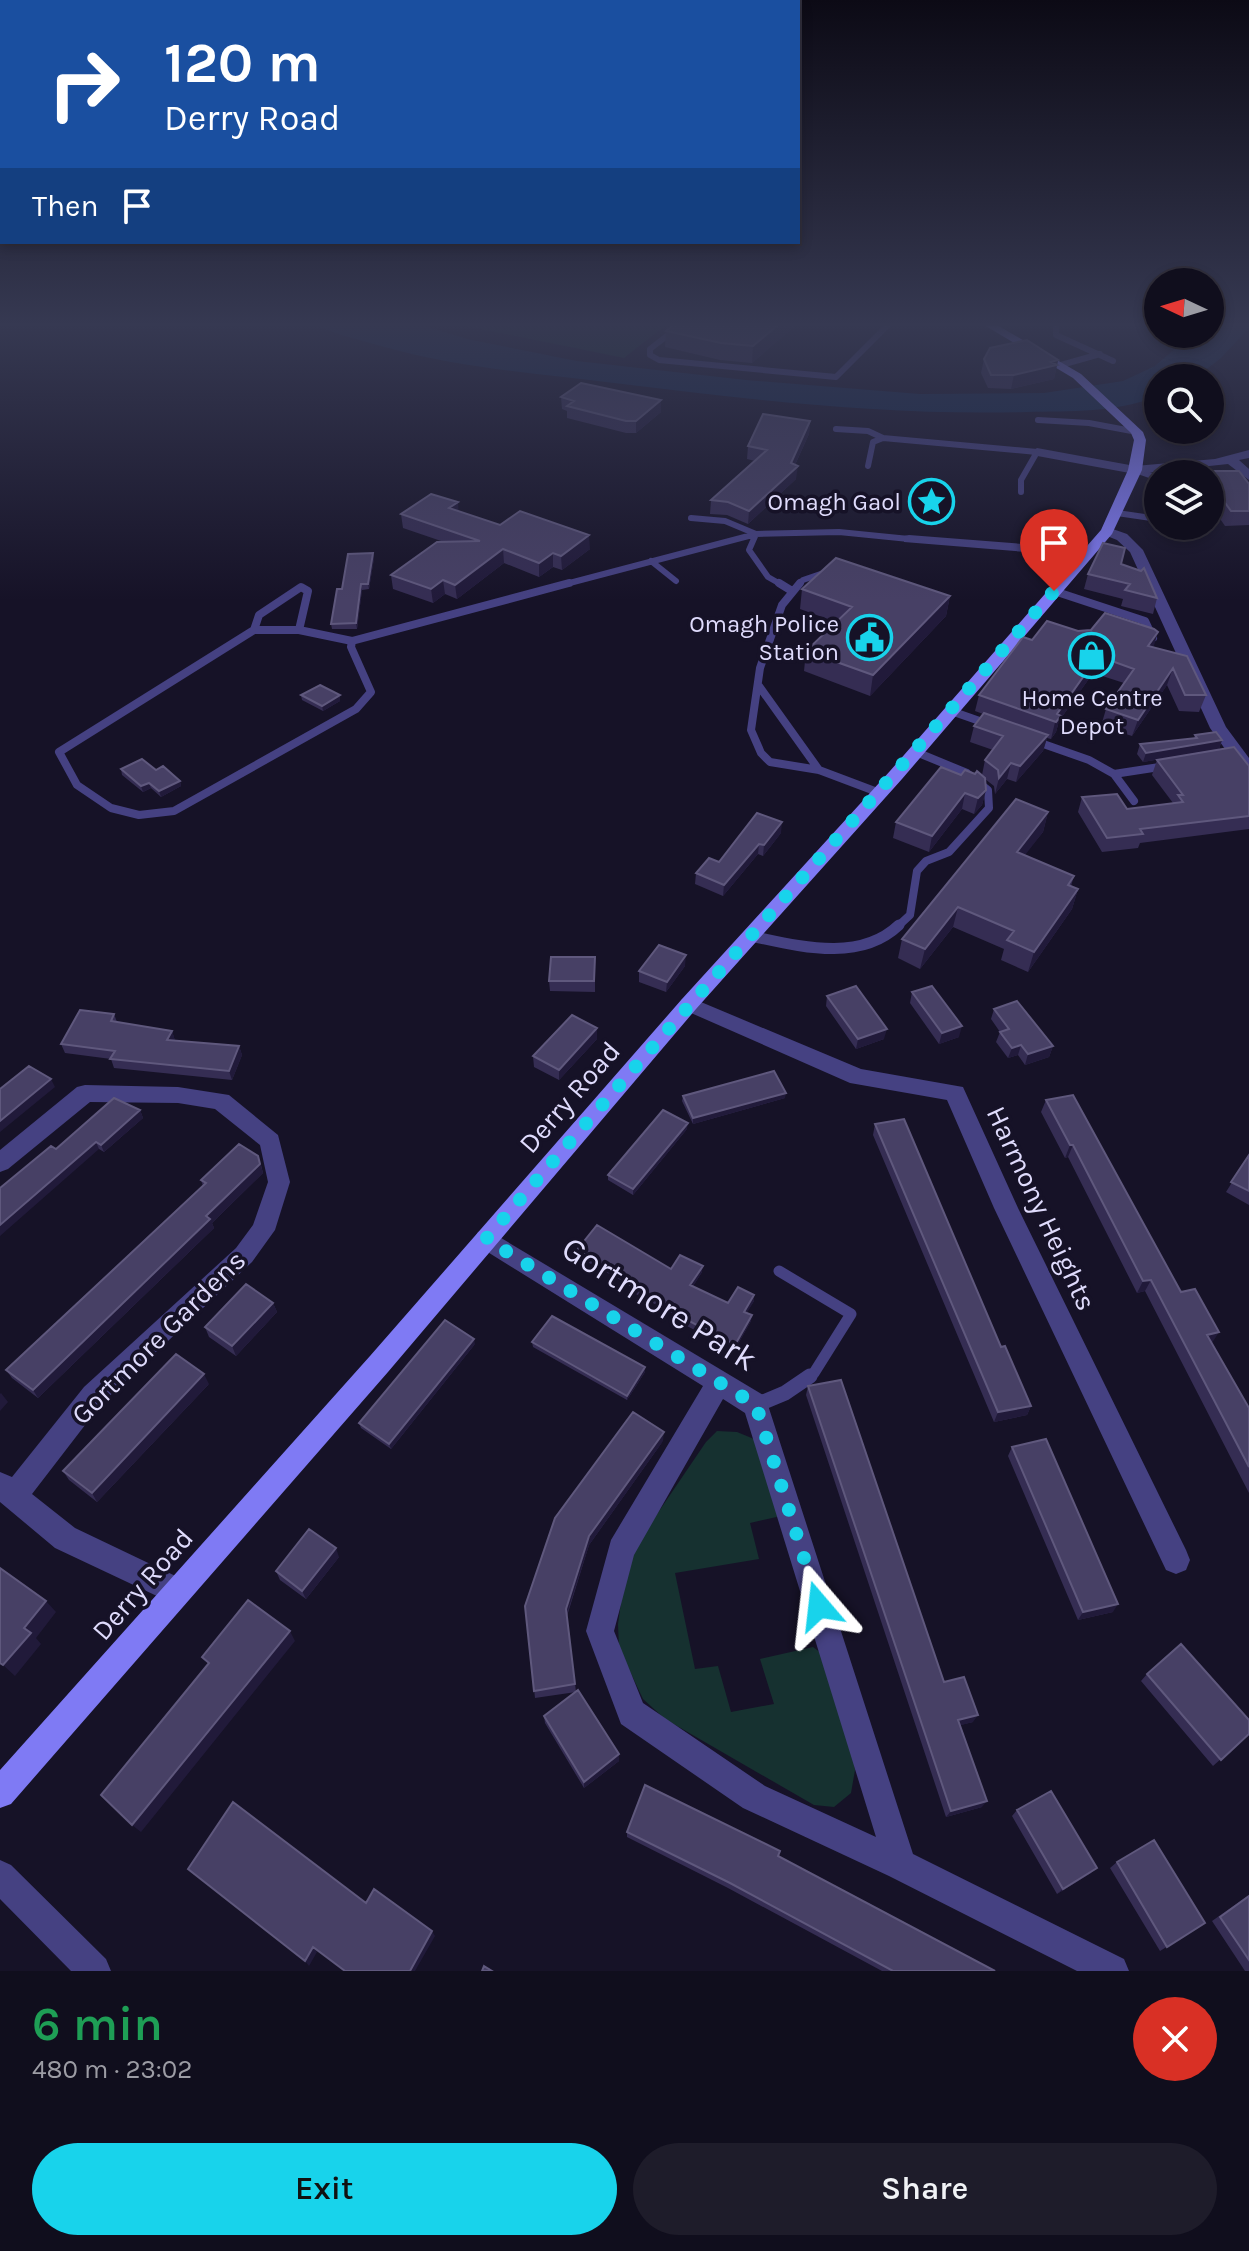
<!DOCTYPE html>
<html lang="en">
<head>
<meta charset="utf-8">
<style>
  body { margin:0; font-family:Karla,sans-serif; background:#1e1c2a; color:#f1f3f6; height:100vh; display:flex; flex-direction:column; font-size:30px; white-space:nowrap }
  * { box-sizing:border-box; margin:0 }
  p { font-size:26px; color:#9c9ca4 }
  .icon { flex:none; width:44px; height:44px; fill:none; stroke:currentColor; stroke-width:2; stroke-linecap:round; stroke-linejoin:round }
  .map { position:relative; height:1971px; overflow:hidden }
  .details { display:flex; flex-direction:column; background:#100e1d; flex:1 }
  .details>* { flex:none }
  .top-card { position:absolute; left:0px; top:0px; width:800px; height:244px; box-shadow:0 4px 12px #0003,0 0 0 2px #302e3b; background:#1a4fa0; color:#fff; overflow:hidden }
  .needle { width:52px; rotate:274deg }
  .controls { position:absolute; left:1144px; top:268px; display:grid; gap:16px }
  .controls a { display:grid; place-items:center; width:80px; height:80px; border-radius:50%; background:#100e1d; box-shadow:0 4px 12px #0003,0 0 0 2px #302e3b; font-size:40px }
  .pin { position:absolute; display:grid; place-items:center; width:68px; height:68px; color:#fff; margin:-82px -34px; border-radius:50% 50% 50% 0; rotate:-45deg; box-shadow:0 0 8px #0007 }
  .pin .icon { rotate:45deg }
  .me { position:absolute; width:88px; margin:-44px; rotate:343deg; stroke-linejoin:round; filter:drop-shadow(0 0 6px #0008) }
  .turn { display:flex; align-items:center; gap:28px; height:168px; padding:0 32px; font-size:36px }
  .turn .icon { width:104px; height:104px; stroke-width:2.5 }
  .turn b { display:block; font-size:56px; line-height:68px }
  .then { display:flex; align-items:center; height:76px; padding:0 32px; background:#0003; gap:16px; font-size:30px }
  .round { display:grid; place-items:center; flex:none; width:84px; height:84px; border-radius:42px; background:#1e1c2a }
  .summary { display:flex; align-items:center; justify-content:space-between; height:136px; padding:0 32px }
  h1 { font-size:48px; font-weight:600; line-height:60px; color:#1e9e55 }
  .button { display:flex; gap:16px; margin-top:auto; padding:16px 32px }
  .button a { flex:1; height:92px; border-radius:48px; background:#18d3eb; color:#111; font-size:32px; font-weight:600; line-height:92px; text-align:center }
  .button a+a { background:#1e1c2a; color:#f1f3f6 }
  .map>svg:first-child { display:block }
</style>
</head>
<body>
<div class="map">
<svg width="1249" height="1971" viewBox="0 0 1249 1971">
  <rect width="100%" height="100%" fill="#161227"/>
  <path fill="#163130" d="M461 325H666L624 358Z
    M717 1431 737 1432 754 1439 781 1516 750 1523 759 1559 675 1573 695 1669 718 1666 731 1712 774 1704 760 1659 813 1647 825 1656 852 1741 855 1770 851 1793 834 1807 814 1805 665 1719 643 1699 619 1648 618 1624 623 1588 634 1548 706 1442Z"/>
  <path fill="#13274a" d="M317 325H421L467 339 577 361 746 380 920 394 1044 393 1123 381 1155 366 1192 334H1210V325H1249V328L1221 358 1195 378H1158V396C1115 413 1072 411 1026 412 888 416 752 400 614 383 535 373 457 368 381 346 359 340 337 335 317 325Z"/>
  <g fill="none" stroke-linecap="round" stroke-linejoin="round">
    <path stroke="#454182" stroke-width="6" d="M681 325 650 349V355L659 360 836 377 888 325
      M1056 325V335L1113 361
      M1061 365 1100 354
      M1038 420 1089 423 1137 432
      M836 429 868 431 883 438 1037 452 1021 480V492
      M868 466 873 442 883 438
      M1135 470 1158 478
      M1117 513 1158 519
      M691 518 725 521 756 534 749 550 768 577 782 585
      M651 561 676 581
      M562 585 756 534 839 532 909 539
      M798 585 803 580 835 569"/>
    <path stroke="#454182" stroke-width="8" d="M779 583 792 591
      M800 583 782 605 760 668 751 730 761 753 770 762 819 770 880 793
      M1054 591 1145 621 1153 638
      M254 630 259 615 301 587 308 591 299 630
      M254 630H299L352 641 351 647 371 692 356 709 174 811 139 815 111 808 77 785 59 752Z
      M352 641 569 583
      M759 686 819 770
      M951 711 991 725
      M1032 740 1089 760 1114 774 1134 801
      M1114 774 1166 766
      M897 927 910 915 917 871 926 861 949 852 989 808 988 790 967 773 916 752"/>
    <path stroke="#454182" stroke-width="11" d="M751 936C799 946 859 963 899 925
      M779 1271 851 1314 814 1373 807 1378"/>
    <path stroke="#454182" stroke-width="15" d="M756 1405 785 1393 810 1376"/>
    <path fill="#454182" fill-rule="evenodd" d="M1037 448 1135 466 1142 470 1135 474 1032 455 1031 452Z
      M909 535 1087 549 1094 553 1087 557 904 542V536Z
      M689 997 861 1069 963 1087 1018 1208 1186 1550 1190 1560 1186 1570 1176 1574 1166 1570 994 1208 947 1100 850 1083 682 1009 679 1004 682 999Z
      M85 1085 178 1087 229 1095 278 1135 290 1182 275 1230 252 1262 102 1403 32 1494 75 1528 186 1581 190 1591 186 1601 176 1605 55 1548 0 1502V1472L12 1477 84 1387 236 1248 253 1225 268 1182 260 1145 215 1109 178 1103 90 1102 8 1169 0 1172V1150L77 1087Z
      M486 1229 765 1396 913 1854 1124 1959 1129 1971H1077L889 1876 743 1808 621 1724 586 1631 611 1540 703 1386 478 1246 474 1239 478 1232ZM723 1399 745 1413 876 1837 765 1786 643 1703 614 1631 634 1555Z
      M0 1860 11 1865 106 1959 111 1971H71L0 1899Z"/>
    <path fill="#454182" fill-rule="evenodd" d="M1249 450V458L1239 460 1249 469V480L1228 464 1135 474 1128 470 1135 466 1215 459Z
      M1107 527 1127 534 1143 550 1226 727 1249 758V775L1243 774 1210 728 1130 552 1117 540 1102 534V528Z"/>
    <path fill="#7f7af4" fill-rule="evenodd" d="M984 325H997L1081 374 1143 432 1146 440 1142 470 1112 534 902 779 696 1009 388 1372 11 1804 0 1808V1770L370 1356 682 999 890 771 1101 530 1128 470 1134 440 1131 433 1073 378Z"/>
  </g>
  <path fill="#352d53" d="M673 325H796L752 363 720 360 665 347 666 331Z
    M984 359 1058 360 1054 379 1011 389 988 388 981 373Z
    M561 397 661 400V412L636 433H626L567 418V411L562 409Z
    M810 421 809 434 795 465 796 479 748 524 727 515 710 514 711 500 755 461 747 459 748 446Z
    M1203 471 1249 484V525L1225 526 1210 504V474H1202Z
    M458 502V511L500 525 590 549 562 570 553 567 539 577 504 563 457 599 445 594 433 603 393 589 391 575 444 542 403 528 401 514Z
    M373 553 374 558 369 589 362 590 357 629H332L331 624 342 589Z
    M1121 564 1157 598 1153 614 1121 606 1123 599 1084 589 1088 574Z
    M802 589 950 596 946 616 870 696 804 671 806 651 836 622 800 609Z
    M1078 631 1153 647 1206 695 1199 712 1179 711 1167 685 1132 736 1101 726 1106 709 1124 683 1093 673 1059 721 1056 732 1051 739 1047 738 1043 751 1016 782 1007 779 995 794 994 786 985 779 986 790 982 805 974 814 962 809 929 852 893 838 896 822 961 775 975 774 982 775 985 760 993 750 970 742 974 726 983 714 975 711 979 695 1032 640Z
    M301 695 340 701 323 711 302 700Z
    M1195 735 1222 740 1219 749 1143 762 1137 754 1140 744 1194 739Z
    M1157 760 1249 766V829L1140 843 1138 848 1102 852 1078 812 1082 797 1127 809 1173 803 1152 775Z
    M121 769 156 770 180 781 181 786 161 797 151 788 143 792 122 775Z
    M1048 812 1043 832 1024 855 1074 876 1071 886 1078 889 1072 909 1028 972 1001 960 1004 949 953 927 920 969 898 958 902 939Z
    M781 833 763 856 758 854 723 896 695 884 696 873Z
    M595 957V992L550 991 549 981Z
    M685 966 666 992 639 982V971Z
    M912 992 959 1037 939 1044 910 1003Z
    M827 996 884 1039 856 1049 826 1006Z
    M994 1009 1053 1046 1049 1057 1025 1065 1018 1055 1008 1058 996 1042 1000 1032 991 1019Z
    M114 1014 117 1022 172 1031 175 1041 239 1046 242 1055 232 1080 114 1068 111 1059 65 1053 61 1044Z
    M597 1039 559 1080 534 1067 533 1056Z
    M683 1096 785 1098 693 1124 682 1101Z
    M1046 1100 1181 1292 1249 1408V1493L1145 1291 1137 1293 1068 1157 1065 1158 1041 1112Z
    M140 1110 143 1118 104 1152 99 1149H56Z
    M875 1124 1001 1347 1031 1406 1027 1415 994 1422 873 1135Z
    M687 1129 633 1195 608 1180V1175Z
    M1249 1155V1205L1226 1192Z
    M261 1165 263 1173 212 1223 214 1228 38 1398 12 1378 6 1370 203 1186 201 1180Z
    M577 1250 671 1269 702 1272 693 1286 728 1303 754 1301 746 1313 751 1321 734 1351 687 1326V1321L630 1291V1285L578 1257Z
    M273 1303 277 1312 236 1356 209 1337 205 1327Z
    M532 1342 645 1372 627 1400 533 1347Z
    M475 1344 391 1449 361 1428 359 1423Z
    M209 1384 97 1502 69 1480 63 1471Z
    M808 1386 944 1682 973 1722 960 1725 982 1807 946 1817 806 1395Z
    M663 1441 589 1545 567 1616 576 1692 535 1698 525 1606Z
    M1012 1447 1113 1612 1078 1620 1008 1456Z
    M339 1557 306 1599 280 1580 276 1571Z
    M1147 1674 1249 1734 1213 1766 1141 1681Z
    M544 1716 619 1754V1761L584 1788 545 1723Z
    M1017 1810 1091 1873 1057 1894 1012 1816Z
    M627 1832 778 1856 995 1971H882L728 1888 627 1837Z
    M1117 1862 1205 1923 1160 1951 1110 1868Z
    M1249 1895V1971H1245L1212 1921Z"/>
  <path fill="#211a3a" d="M778 325H796L752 363 753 346Z
    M1058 360 1054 379 1011 389 1014 375Z
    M661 400V412L636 433V421Z
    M810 421 809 434 792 471 798 466 796 479 748 524 749 511 791 463Z
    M458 502 459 516 449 508Z
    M589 535 590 549 562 570 561 556Z
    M503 549 504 563 457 599 455 585Z
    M373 553 374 558 369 589 368 584Z
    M553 553V567L539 577V563Z
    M443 580 445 594 433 603 431 589Z
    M361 584 362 590 357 629 356 623Z
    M950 596 946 616 870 696 873 675Z
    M1158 632 1153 649 1148 646Z
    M1098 656 1093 673 1059 721 1056 732 1051 739 1057 714Z
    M1173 668 1167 685 1132 736 1138 720Z
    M340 695V701L323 711 322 706Z
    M1048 735 1043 751 1016 782 1020 766Z
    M1222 740 1219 749 1143 762 1146 753Z
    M1011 763 1007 779 995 794 999 778Z
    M180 781 181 786 161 797 159 791Z
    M149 783 151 788 143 792 141 786Z
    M986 790 982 805 974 814 978 798Z
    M965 793 962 809 929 852 932 836Z
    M1048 812 1043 832 1012 872 1017 852Z
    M782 822 781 833 763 856 764 845Z
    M759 844 758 854 723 896 724 885Z
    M1078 889 1072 909 1028 972 1034 952Z
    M958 907 953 927 920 969 925 949Z
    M686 955 685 966 666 992 667 982Z
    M962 1026 959 1037 939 1044 942 1033Z
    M597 1028V1039L559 1080V1070Z
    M887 1029 884 1039 856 1049 858 1039Z
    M172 1031 175 1040 171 1049 167 1040Z
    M1021 1045 1018 1055 1008 1058 1012 1048Z
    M239 1046 242 1055 232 1080 229 1071Z
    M1053 1046 1049 1057 1025 1065 1028 1054Z
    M51 1079 55 1087 0 1132V1121Z
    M786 1093 785 1098 693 1124V1118Z
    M140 1110 143 1118 104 1152 101 1145Z
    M688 1123 687 1129 633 1195V1189Z
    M96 1142 99 1149 0 1236V1225Z
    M1070 1145H1073L1068 1157 1065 1158Z
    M258 1156 263 1173 212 1223 214 1228 38 1398 33 1390 206 1216Z
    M703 1266 702 1272 690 1291V1285Z
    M1151 1280 1145 1291 1137 1293 1143 1281Z
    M754 1295V1301L744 1318V1312Z
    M273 1303 277 1312 236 1356 232 1346Z
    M752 1315 751 1321 734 1351 735 1345Z
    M1219 1332 1212 1343 1207 1335Z
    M474 1339 475 1344 391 1449 389 1444Z
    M645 1367V1372L627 1400V1396Z
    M204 1374 209 1384 97 1502 92 1493Z
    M1 1393 8 1402 0 1411V1394Z
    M1031 1406 1027 1415 994 1422 998 1412Z
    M664 1432 663 1441 589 1545 566 1617V1609L589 1536Z
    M336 1548 339 1557 306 1599 302 1591Z
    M46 1601 56 1612 36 1638 41 1644 15 1676 3 1665 24 1628Z
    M1118 1604 1113 1612 1078 1620 1083 1612Z
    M290 1631 295 1641 141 1832 132 1825Z
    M978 1715 973 1722 954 1727 958 1720Z
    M619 1754V1761L584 1788V1782Z
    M987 1801 982 1807 946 1817 951 1811Z
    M1097 1868 1091 1873 1057 1894 1063 1889Z
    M432 1931 435 1936 415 1971H410Z
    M313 1947 317 1952 309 1966 305 1961Z"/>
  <path fill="#474065" stroke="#5f587d" stroke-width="2" d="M673 325H778L753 346 721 343 666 331Z
    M1027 340 1058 360 1051 362 1057 365 1014 375H991L984 359 990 348Z
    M581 383 661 400 636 421H626L567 406 574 401 561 397Z
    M763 414 810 421 791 463 798 466 749 511 728 502 711 500 767 450 748 446Z
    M1203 471H1239L1249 484V511H1231L1210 482V474H1204Z
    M431 494 458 502 449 508 500 525 520 511 589 535 561 556 553 553 539 563 503 549 455 585 443 580 431 589 391 575 437 542 480 541 401 514Z
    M1103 543 1125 548 1121 564 1141 571 1144 568 1157 598 1125 590 1130 584 1088 574Z
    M373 553 368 584H361L356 623 331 624 337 589H342L348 554Z
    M836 558 950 596 873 675 806 651 852 607 802 589Z
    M1105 613 1154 629 1158 632 1148 646 1187 656 1206 695H1185L1173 668 1138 720 1106 709 1134 669 1098 656 1057 714 1061 716 1056 722 979 695 1023 637 1032 640 1047 621 1078 631 1091 630Z
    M320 685 340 695 322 706 301 695Z
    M984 713 1048 735 1020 766 1011 763 999 778 998 770 985 760 1003 736 974 726Z
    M1216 732 1222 740 1146 753 1140 744 1197 738 1195 735Z
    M1234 747 1249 766V816L1140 829 1143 834 1107 838 1082 797 1117 794 1127 809 1183 802 1178 795H1183L1157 760Z
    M142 759 156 770 163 766 180 781 159 791 149 783 141 786 121 769Z
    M941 767 961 775 965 770 975 774 977 771 985 778 986 790 978 798 965 793 932 836 896 822Z
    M1016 799 1048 812 1017 852 1074 876 1068 885 1078 889 1034 952 1007 940 1014 931 958 907 925 949 902 939Z
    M757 813 782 822 764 845 759 844 724 885 696 873 709 858 719 862Z
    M659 945 686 955 667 982 639 971Z
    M551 957H595L594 981H549Z
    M856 986 887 1029 858 1039 827 996Z
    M932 986 962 1026 942 1033 912 992Z
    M1017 1001 1053 1046 1028 1054 1021 1045 1012 1048 1000 1032 1009 1029 994 1009Z
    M80 1010 114 1014 111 1021 172 1031 167 1040 239 1046 229 1071 110 1059 115 1051 61 1044Z
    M572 1015 597 1028 559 1070 533 1056Z
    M29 1066 51 1079 0 1121V1089Z
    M774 1071 786 1093 693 1118 683 1096Z
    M1073 1095 1181 1292 1195 1289 1219 1332 1207 1335 1249 1408V1467L1151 1280 1143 1281 1073 1145H1070L1046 1100Z
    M114 1098 140 1110 101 1145 96 1142 0 1225V1188L51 1146 56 1149Z
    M663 1110 688 1123 633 1189 608 1175Z
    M904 1119 1001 1347 1005 1346 1031 1406 998 1412 875 1124Z
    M239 1144 258 1156 260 1164 206 1216 210 1219 33 1390 6 1370 206 1183 201 1180Z
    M1249 1155V1191L1231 1182Z
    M597 1225 671 1269 680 1255 703 1266 690 1285 728 1303 738 1287 754 1295 744 1312 752 1315 735 1345 687 1320 690 1316 630 1285 633 1281 577 1250Z
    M246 1284 273 1303 232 1346 205 1327Z
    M552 1316 645 1367 627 1396 532 1342Z
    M445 1320 474 1339 389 1444 359 1423Z
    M176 1354 204 1374 92 1493 63 1471Z
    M841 1380 944 1682 964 1677 978 1715 958 1720 987 1801 951 1811 808 1386Z
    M633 1412 664 1432 589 1536 566 1609 575 1684 534 1691 525 1606 555 1518Z
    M1046 1439 1118 1604 1083 1612 1012 1447Z
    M309 1529 336 1548 302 1591 276 1571Z
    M0 1568 46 1601 24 1628 31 1633 3 1665 0 1663Z
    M248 1600 290 1631 132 1825 101 1795 209 1663 202 1657Z
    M1181 1644 1249 1720V1734L1221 1760 1147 1674Z
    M578 1690 619 1754 584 1782 544 1716Z
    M645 1785 780 1851 778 1856 995 1971H893L730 1883 627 1832Z
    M1051 1791 1097 1868 1063 1889 1017 1810Z
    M233 1802 366 1903 374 1889 432 1931 410 1971H345L313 1947 305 1961 188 1869Z
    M1154 1840 1205 1923 1167 1947 1117 1862Z
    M1249 1896V1960L1220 1917Z
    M484 1966 492 1971H482Z"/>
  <linearGradient id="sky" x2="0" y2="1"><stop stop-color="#0c0a15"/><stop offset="0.54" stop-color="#363952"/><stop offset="1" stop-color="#363952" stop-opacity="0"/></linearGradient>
  <rect width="1249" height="601" fill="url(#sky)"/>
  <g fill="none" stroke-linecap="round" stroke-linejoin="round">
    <path stroke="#18d3eb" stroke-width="14" stroke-dasharray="0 25.2" d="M819 1606 756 1405 486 1239C673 1021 866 808 1054 591"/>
  </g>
  <defs>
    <symbol id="sight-ring" viewBox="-11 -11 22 22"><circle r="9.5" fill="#161227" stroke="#18d3eb" stroke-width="1.5"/><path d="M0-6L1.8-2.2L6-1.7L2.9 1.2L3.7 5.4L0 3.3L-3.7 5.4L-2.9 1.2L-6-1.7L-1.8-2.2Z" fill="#18d3eb"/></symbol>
    <symbol id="civic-ring" viewBox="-11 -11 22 22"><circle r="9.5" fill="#161227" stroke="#18d3eb" stroke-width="1.5"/><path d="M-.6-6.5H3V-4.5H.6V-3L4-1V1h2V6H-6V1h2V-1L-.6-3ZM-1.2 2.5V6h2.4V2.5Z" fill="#18d3eb"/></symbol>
    <symbol id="shop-ring" viewBox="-11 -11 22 22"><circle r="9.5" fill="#161227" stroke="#18d3eb" stroke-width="1.5"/><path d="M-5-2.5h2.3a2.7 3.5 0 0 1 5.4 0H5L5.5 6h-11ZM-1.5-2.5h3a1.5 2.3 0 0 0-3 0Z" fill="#18d3eb"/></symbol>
  </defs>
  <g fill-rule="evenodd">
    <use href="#sight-ring" x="906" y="476" width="51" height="51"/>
    <use href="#civic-ring" x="844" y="612" width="51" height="51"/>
    <use href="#shop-ring" x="1066" y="630" width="51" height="51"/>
  </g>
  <g text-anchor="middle" stroke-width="7" stroke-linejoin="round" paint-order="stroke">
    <g font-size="24" fill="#dfdbfc" stroke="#161227" text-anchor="end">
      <text x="901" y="510">Omagh Gaol</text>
      <text x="839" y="632">Omagh Police<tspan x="839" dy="28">Station</tspan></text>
      <text x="1092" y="706" text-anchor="middle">Home Centre<tspan x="1092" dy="28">Depot</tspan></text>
    </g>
    <g font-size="28" fill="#dfdbfc" stroke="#161227">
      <text transform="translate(569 1097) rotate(-49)" y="10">Derry Road</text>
      <text transform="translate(1042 1208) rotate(65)" y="10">Harmony Heights</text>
      <text transform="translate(158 1337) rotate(-45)" y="10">Gortmore Gardens</text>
      <text transform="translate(142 1584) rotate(-49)" y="10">Derry Road</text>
    </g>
    <g font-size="34" fill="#dfdbfc" stroke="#161227">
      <text transform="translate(660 1303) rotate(32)" y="12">Gortmore Park</text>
    </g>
  </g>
</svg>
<div class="controls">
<a><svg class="needle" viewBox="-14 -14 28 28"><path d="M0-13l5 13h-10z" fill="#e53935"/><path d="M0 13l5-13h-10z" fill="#9c9ca4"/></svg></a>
<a><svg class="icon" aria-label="search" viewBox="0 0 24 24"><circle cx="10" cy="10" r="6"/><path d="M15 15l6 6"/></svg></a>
<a><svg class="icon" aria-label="layers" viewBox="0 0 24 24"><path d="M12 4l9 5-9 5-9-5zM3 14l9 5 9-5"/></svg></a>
</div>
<div class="pin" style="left:1054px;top:591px;background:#d93025"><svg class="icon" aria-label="arrive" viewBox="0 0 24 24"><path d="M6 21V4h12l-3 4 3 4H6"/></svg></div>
<svg class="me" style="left:819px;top:1606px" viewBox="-20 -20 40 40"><path d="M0-17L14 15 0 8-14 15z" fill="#18d3eb" stroke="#fff" stroke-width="4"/></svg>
<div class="top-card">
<div class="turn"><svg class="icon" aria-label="right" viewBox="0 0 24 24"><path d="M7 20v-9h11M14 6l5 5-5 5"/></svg><div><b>120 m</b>Derry Road</div></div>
<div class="then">Then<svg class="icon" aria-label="arrive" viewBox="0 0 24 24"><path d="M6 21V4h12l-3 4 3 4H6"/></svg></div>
</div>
</div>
<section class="details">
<div class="summary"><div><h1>6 min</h1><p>480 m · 23:02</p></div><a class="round" style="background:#d93025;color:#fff"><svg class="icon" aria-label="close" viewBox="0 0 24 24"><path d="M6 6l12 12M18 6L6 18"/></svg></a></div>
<div class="button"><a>Exit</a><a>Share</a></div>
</section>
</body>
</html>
